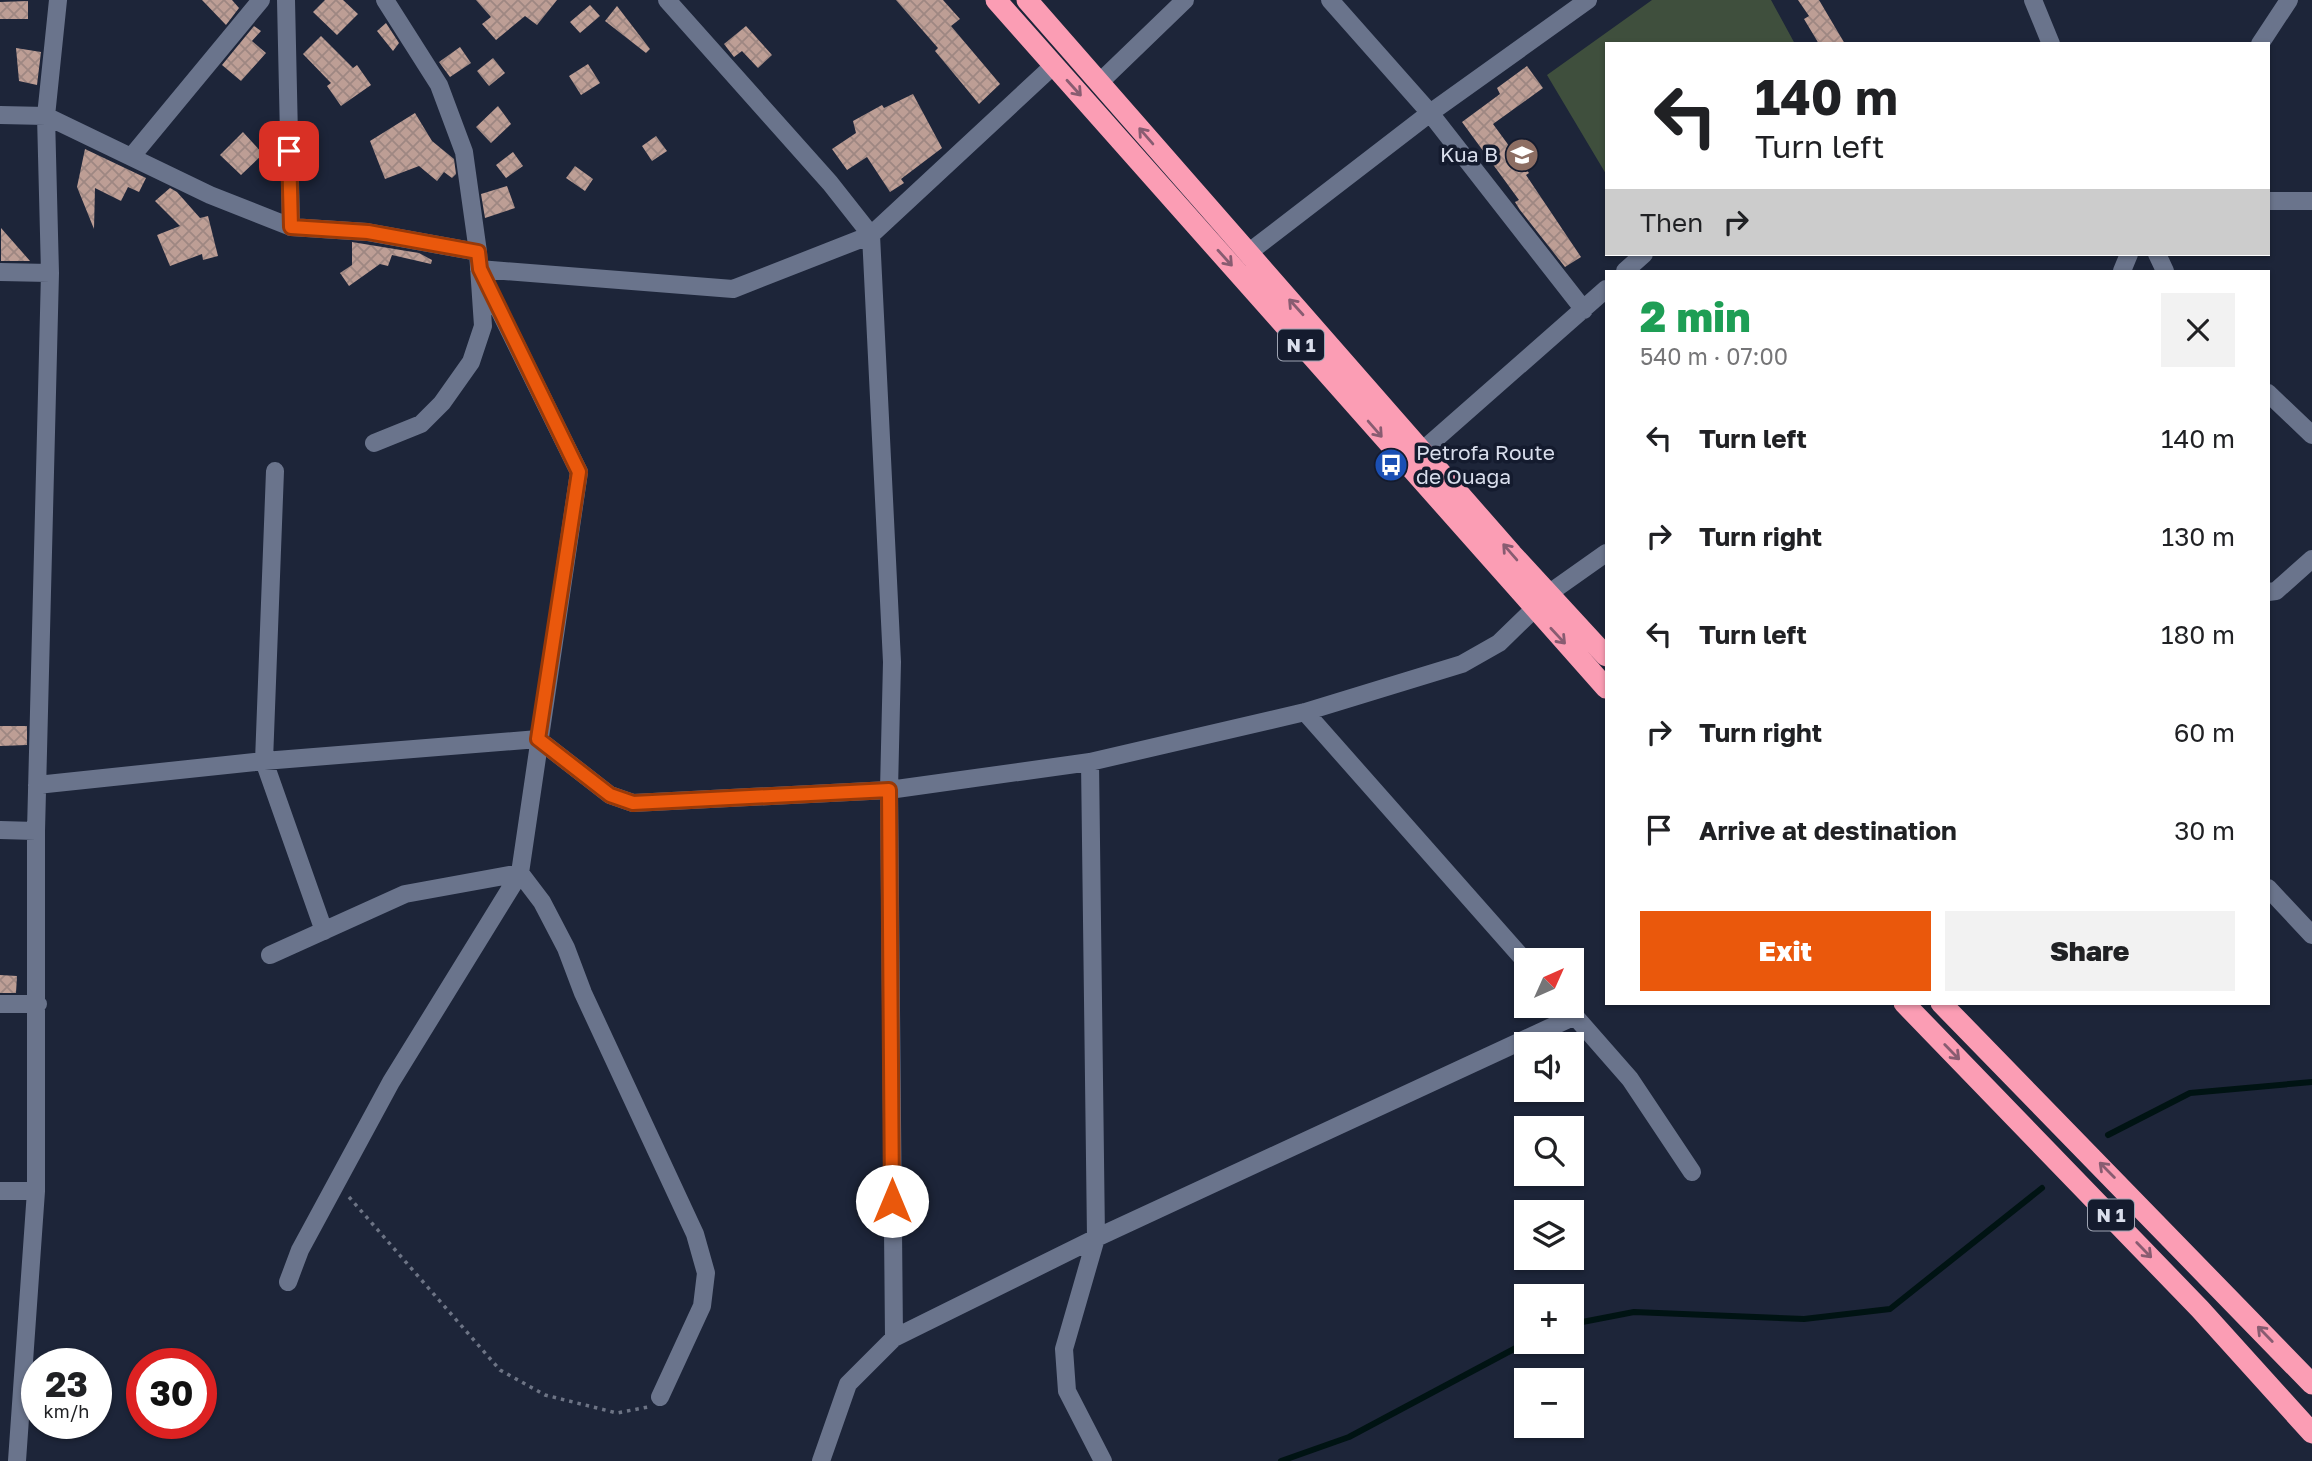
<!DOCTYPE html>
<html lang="en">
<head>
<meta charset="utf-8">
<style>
  body { margin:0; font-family:"Golos Text",sans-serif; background:#f2f2f2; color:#202124; height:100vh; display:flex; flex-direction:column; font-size:26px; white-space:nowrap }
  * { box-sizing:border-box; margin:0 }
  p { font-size:23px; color:#757577 }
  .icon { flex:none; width:38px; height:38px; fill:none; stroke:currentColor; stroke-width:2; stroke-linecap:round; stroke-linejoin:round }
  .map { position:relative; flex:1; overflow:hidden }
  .panel { position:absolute; left:1605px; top:270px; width:665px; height:735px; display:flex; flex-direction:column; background:#fff; border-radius:0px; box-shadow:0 2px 5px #0004 }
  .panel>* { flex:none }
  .top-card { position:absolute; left:1605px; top:42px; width:665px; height:214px; border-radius:0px; box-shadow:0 2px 5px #0004; background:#fff; color:#202124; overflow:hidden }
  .needle { width:46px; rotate:45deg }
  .controls { position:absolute; left:1514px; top:948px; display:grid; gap:14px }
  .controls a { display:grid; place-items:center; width:70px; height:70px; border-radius:0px; background:#fff; box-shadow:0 2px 5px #0004; font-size:35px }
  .speed { position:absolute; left:21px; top:1348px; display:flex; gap:14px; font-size:35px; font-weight:700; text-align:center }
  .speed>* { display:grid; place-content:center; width:91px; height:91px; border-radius:50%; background:#fff; box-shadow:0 2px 5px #0004; line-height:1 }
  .speed small { font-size:18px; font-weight:400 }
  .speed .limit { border:10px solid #d22; background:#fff; color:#111 }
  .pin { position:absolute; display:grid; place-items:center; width:60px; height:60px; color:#fff; margin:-30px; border-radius:14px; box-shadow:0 4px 10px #0006 }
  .me { position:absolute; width:77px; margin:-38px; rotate:0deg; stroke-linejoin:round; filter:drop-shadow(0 0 5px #0008) }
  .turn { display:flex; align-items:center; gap:24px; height:147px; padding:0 35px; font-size:32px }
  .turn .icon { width:91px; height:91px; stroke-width:2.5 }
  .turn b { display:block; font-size:49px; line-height:60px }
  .then { display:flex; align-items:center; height:66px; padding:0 35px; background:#0003; gap:14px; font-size:26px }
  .round { display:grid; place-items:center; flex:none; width:74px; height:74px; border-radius:0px; background:#f2f2f2 }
  .headline { display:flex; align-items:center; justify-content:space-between; height:119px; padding:0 35px }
  h1 { font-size:42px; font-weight:800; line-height:52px; color:#1e9e55 }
  .button { display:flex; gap:14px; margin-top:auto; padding:14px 35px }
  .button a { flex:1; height:80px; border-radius:0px; background:#ea580c; color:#fff; font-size:28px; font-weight:800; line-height:80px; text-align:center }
  .button a+a { background:#f2f2f2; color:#202124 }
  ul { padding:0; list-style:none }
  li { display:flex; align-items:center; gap:21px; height:98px; padding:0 35px }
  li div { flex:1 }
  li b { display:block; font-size:26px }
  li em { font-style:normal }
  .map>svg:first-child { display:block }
</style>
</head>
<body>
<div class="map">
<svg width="2312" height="1461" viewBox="0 0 2312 1461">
  <defs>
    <pattern id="building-cross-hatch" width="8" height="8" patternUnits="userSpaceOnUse" patternTransform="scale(1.75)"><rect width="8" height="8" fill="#bd9e95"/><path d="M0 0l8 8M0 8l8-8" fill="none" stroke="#9e8782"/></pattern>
  </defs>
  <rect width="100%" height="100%" fill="#1d2539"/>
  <path fill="#3f4f3d" d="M1652 0H1771L1795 44H1606V174L1547 75Z"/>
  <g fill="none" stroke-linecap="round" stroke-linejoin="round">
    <path stroke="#001313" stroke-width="6" d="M2108 1135 2190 1093 2312 1082
      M1572 1324 1634 1312 1804 1319 1890 1309 2042 1188
      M1281 1461 1349 1437 1527 1342"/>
  </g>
  <path fill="url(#building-cross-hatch)" d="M202 0H232L239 8 226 25Z
    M325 0H343L358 14 337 35 313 12Z
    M476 0H557L537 25 525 16 496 40 482 24 491 17Z
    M896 0H943L960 19 951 26 1000 84 979 104 935 51 938 48Z
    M1798 0H1819L1845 44H1819L1804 19 1809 16Z
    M28 1V19H0V2Z
    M590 5 600 16 580 33 570 22Z
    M617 6 650 49 646 53 605 21Z
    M386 23 399 43 393 51 377 31Z
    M254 26 261 31 252 41 266 53 241 81 222 65Z
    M746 26 772 55 758 68 742 51 734 57 724 44Z
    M321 36 353 68 357 65 371 85 341 106 327 86 331 83 303 54Z
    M460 47 471 63 450 77 439 62Z
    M16 48 41 52 37 85 19 81Z
    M493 58 505 73 489 86 477 71Z
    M588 64 600 83 581 95 569 76Z
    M1527 66 1543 88 1493 124 1529 173 1526 175 1581 257 1565 267 1520 210 1515 202 1519 200 1462 122 1500 94 1497 88Z
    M913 94 942 148 901 179 904 183 890 192 867 157 847 170 832 149 856 133 853 121 882 105 884 108Z
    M498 106 511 124 491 143 476 127Z
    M415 113 432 141 454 159 456 174 452 178 444 172 437 181 419 166 385 179 370 141Z
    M243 132 263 154 241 175 220 155Z
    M656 136 667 151 652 161 642 146Z
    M85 149 146 178 139 192 128 187 121 201 95 188 94 229 77 187Z
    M513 152 523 166 506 178 496 165Z
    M575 166 593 179 585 191 566 178Z
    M507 186 515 208 485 218 481 194Z
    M170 188 177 192 200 218 208 216 218 256 203 260 202 254 170 266 157 235 180 226 155 201Z
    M1 228 30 261H1Z
    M352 242 419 253 432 260 431 264 392 255 388 266 380 264 349 286 340 273 352 265Z
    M0 726H27V745L0 746Z
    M0 975 17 976 16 993H0Z"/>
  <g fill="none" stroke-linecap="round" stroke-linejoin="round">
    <path stroke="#6d7485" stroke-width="3.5" stroke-dasharray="3.5 5" stroke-linecap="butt" d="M349 1197 500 1370 545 1395 617 1413 648 1407"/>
    <path stroke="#6a748c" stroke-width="18" d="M286 0 291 227
      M667 0 830 183 871 235 892 662 889 790 894 1338
      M1330 0 1430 113 1584 310
      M2033 0 2051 44
      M2260 44 2289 0
      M1099 83 1185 0
      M0 115 46 116 210 195 291 227 367 232 478 252
      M132 156 261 0
      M2268 201H2312
      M1248 253 1430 113 1588 0
      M2157 254 2165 271
      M479 269 733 289 871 235 1054 65
      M1625 271 1644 254
      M2122 271 2129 254
      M0 272 50 273
      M2268 393 2312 435
      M374 443 421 424 442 403 471 362 483 326 478 252 464 152 439 85 385 0
      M1423 450 1606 289
      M275 471 264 761 324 931
      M2268 592 2276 591 2312 559
      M1548 594 1606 553
      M1305 712 1526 962
      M37 785 264 761 538 739 610 795 633 803 889 790 1090 762 1305 712 1462 664 1499 643 1534 609
      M0 830 36 831
      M2268 888 2312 935
      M270 955 405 894 520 873 542 902 566 948 583 993 695 1234 706 1273 702 1306 660 1397
      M0 1004H38
      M1566 1006 1630 1079 1692 1172
      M0 1191H36
      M288 1282 300 1250 391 1082 520 873 579 472 479 269
      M17 1461 36 1191V831L50 273 46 116 58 0
      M821 1461 848 1384 894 1338 1096 1238 1090 762
      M1103 1461 1067 1391 1064 1349 1096 1238 1575 1016"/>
    <path stroke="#fb9db4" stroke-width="21" d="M996 0 1606 688
      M1027 0 1512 554 1606 656
      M1904 1003 2200 1309 2312 1433
      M1941 1003 2312 1384"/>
  </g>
  <defs><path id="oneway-shaft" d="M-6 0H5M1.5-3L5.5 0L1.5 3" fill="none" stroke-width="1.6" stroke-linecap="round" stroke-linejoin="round" transform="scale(1.75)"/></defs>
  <g stroke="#885c71">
    <use href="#oneway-shaft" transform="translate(1074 88) rotate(48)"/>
    <use href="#oneway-shaft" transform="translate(1146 136) rotate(-131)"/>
    <use href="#oneway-shaft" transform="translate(1225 258) rotate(48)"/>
    <use href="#oneway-shaft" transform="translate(1296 307) rotate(-132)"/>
    <use href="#oneway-shaft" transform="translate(1375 429) rotate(49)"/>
    <use href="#oneway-shaft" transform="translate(1510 552) rotate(-131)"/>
    <use href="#oneway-shaft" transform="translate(1558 636) rotate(47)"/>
    <use href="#oneway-shaft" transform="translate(1952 1052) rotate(46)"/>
    <use href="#oneway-shaft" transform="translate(2107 1170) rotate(-135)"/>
    <use href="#oneway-shaft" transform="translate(2144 1250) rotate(46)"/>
    <use href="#oneway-shaft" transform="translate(2265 1334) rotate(-134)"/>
  </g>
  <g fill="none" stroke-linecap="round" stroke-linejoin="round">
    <defs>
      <path id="route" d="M289 151 291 227 368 232 478 252 480 269 579 472 538 739 610 795 633 803 889 790 892 1201"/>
    </defs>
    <use href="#route" stroke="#983908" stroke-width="18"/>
    <use href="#route" stroke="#ea580c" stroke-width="12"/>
  </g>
  <defs>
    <symbol id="school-disc" viewBox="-11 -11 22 22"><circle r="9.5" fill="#8d6e63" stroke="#141b2e"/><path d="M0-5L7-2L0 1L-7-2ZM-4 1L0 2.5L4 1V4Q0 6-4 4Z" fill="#fff"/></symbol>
    <symbol id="bus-disc" viewBox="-11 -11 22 22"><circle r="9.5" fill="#1a4fb4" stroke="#141b2e"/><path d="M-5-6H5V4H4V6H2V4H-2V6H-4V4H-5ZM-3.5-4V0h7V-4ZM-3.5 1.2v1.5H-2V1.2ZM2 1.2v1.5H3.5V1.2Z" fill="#fff"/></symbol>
  </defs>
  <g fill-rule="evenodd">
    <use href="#school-disc" x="1503" y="136" width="38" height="38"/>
    <use href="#bus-disc" x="1372" y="446" width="38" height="38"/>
  </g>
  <g text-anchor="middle" stroke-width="7" stroke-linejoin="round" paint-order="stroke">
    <g fill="#141b2e" stroke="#9ea4b3" stroke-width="2">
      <rect x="1278" y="329.5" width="46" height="31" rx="5"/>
      <rect x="2088" y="1199.5" width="46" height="31" rx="5"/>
    </g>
    <g font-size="19" font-weight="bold" fill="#d9deec">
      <text x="1301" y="352">N 1</text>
      <text x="2111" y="1222">N 1</text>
    </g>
    <g font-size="21" fill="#d9deec" stroke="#141b2e" text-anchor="end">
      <text x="1498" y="162">Kua B</text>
      <text x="1416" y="460" text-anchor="start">Petrofa Route<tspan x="1416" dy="24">de Ouaga</tspan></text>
    </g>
  </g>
</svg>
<div class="controls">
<a><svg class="needle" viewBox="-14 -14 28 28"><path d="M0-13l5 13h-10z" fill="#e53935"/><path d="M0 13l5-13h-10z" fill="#757577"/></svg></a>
<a><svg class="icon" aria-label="sound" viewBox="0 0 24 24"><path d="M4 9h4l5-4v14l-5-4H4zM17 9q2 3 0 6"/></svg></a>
<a><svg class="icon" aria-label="search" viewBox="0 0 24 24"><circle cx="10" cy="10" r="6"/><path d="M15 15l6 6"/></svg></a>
<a><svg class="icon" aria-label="layers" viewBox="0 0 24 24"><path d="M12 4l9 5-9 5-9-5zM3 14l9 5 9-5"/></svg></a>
<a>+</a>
<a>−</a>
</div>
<div class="speed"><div>23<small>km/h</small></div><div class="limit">30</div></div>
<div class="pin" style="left:289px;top:151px;background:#d93025"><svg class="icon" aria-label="arrive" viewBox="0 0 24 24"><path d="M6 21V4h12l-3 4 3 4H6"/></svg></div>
<svg class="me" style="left:892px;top:1201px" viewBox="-20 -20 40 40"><circle r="19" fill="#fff"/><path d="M0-13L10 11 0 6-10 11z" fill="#ea580c"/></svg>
<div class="top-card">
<div class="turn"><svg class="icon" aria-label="left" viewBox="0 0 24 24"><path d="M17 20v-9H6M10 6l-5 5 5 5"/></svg><div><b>140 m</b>Turn left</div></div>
<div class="then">Then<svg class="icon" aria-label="right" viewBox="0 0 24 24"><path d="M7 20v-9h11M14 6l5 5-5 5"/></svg></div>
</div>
<section class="panel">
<div class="headline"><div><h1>2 min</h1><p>540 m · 07:00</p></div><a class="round"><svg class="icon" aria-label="close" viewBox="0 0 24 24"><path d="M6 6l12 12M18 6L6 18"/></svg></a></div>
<ul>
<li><svg class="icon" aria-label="left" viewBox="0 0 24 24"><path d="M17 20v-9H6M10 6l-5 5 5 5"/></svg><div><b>Turn left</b></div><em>140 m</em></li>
<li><svg class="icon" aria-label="right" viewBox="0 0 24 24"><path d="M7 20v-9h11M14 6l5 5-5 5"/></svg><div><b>Turn right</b></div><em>130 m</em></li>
<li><svg class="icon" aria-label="left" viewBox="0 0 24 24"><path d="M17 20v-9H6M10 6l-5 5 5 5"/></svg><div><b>Turn left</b></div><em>180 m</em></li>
<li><svg class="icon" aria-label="right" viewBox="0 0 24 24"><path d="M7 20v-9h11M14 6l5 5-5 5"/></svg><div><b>Turn right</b></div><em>60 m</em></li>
<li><svg class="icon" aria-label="arrive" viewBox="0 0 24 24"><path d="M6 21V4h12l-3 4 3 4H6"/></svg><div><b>Arrive at destination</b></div><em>30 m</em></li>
</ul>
<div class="button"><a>Exit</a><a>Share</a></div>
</section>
</div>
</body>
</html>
